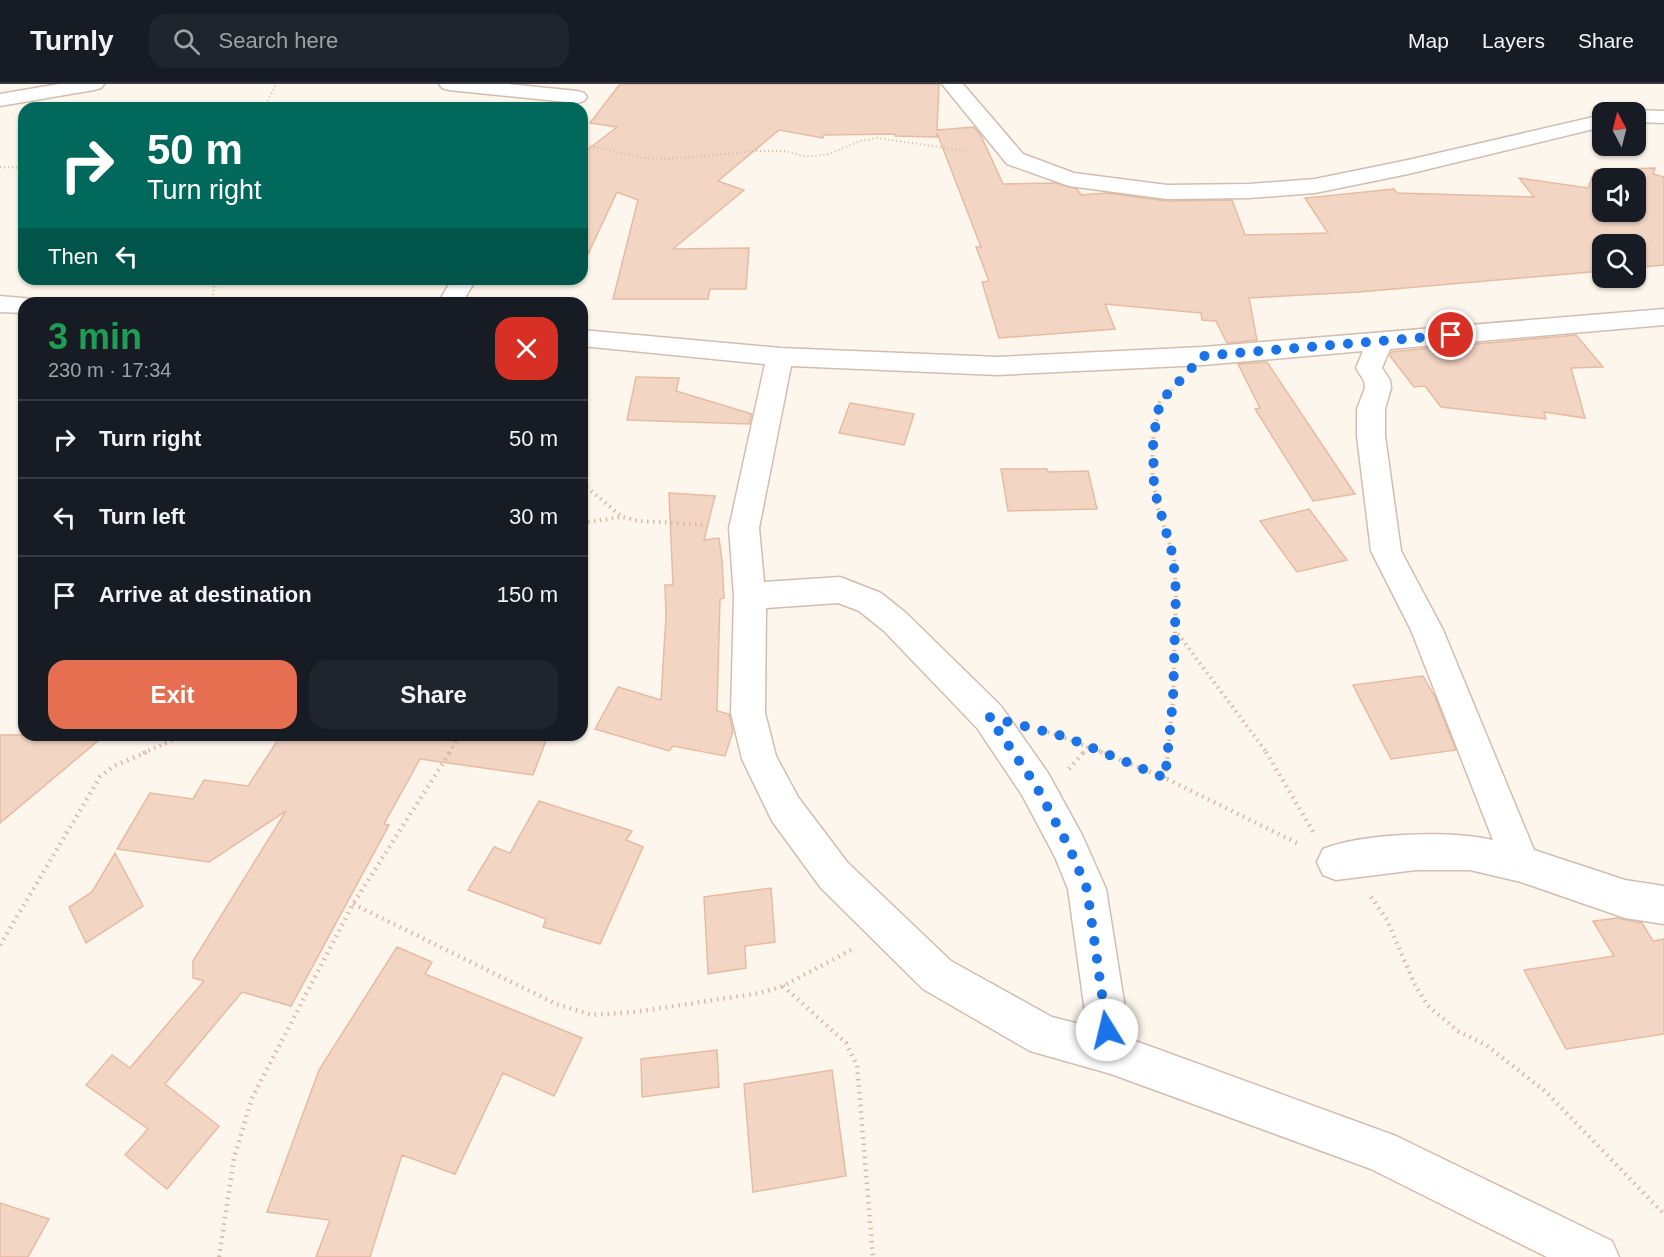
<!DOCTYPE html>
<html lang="en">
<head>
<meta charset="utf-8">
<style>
  body { margin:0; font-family:Helvetica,sans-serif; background:#20242c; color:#f1f3f6; height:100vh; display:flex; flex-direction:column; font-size:22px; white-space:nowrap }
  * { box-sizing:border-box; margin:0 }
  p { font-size:20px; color:#9ea1a6 }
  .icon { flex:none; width:33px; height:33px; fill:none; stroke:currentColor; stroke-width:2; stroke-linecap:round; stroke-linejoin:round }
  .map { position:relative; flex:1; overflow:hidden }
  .panel { position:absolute; left:18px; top:213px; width:570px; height:444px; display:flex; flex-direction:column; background:#171b24; border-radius:18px; box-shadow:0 2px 4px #0004 }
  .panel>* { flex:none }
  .hud { position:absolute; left:18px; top:18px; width:570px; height:183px; border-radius:18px; box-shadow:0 2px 4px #0004; background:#00695c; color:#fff; overflow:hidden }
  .needle { width:39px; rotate:353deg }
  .controls { position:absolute; left:1592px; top:18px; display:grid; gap:12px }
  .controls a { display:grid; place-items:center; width:54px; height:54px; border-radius:12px; background:#171b24; box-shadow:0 2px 4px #0004; font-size:30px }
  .pin { position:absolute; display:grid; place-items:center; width:51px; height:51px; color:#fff; margin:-26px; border:3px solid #fff; border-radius:50%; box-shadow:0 2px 6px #0007 }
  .me { position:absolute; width:66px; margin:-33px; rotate:351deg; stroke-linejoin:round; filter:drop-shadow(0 0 4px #0008) }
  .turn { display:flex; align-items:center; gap:21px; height:126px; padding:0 30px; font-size:27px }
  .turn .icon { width:78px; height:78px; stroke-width:2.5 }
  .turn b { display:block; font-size:42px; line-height:51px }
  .then { display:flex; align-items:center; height:57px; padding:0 30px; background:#0003; gap:12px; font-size:22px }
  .round { display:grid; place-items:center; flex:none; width:63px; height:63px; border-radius:18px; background:#20242c }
  .headline { display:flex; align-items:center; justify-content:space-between; height:102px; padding:0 30px }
  h1 { font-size:36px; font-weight:700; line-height:45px; color:#1e9e55 }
  .primary-button { display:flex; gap:12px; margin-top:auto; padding:12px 30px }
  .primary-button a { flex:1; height:69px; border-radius:18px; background:#e76f51; color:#fff; font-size:24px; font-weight:700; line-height:69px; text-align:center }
  .primary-button a+a { background:#20242c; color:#f1f3f6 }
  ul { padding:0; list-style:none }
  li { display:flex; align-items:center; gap:18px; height:78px; padding:0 30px; border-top:2px solid #363941 }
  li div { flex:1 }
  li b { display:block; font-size:22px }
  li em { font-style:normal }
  header { display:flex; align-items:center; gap:36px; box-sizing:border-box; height:84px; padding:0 30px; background:#171b24; border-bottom:2px solid #363941 }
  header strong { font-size:28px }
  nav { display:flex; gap:33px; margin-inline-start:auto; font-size:21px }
  .search { width:420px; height:54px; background:#20242c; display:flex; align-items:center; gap:15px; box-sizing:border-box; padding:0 21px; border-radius:18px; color:#9ea1a6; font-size:22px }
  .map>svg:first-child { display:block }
</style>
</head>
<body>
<header>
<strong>Turnly</strong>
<div class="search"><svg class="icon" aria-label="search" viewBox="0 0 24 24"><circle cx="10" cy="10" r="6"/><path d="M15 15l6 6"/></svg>Search here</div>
<nav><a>Map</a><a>Layers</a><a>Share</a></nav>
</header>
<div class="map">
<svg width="1664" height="1173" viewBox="0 0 1664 1173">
  <rect width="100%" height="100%" fill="#fdf6ec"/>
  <path fill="#f3d5c3" stroke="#e6bba3" stroke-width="1.5" fill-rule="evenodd" d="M620 0H939L937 46 974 43 981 52 1003 100 1055 99 1077 105 1081 111 1107 109 1167 117 1232 116 1245 151 1328 149 1305 114 1394 105 1397 109 1534 113 1519 94 1588 104 1595 86 1655 84 1653 90 1664 93V181L1635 184V160H1602V187L1359 208 1249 214 1257 256 1227 259 1216 237 1202 236 1201 229 1105 220 1115 245 999 254 982 198 989 197 976 163H981L937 49V53L895 52V50L824 51 823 54 779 46 718 97 744 106 673 165 749 164 746 205H710L708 215H613L638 116 617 108 582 183V70L617 43 590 39ZM1602 94H1635V128H1602Z
    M1576 251 1603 283 1571 284 1585 334 1544 328 1546 335 1441 323 1425 302 1414 303 1390 272 1391 268 1410 266Z
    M1267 278 1355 410 1313 417 1255 325 1260 324 1238 280Z
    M636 293 679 294 676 307 752 330 749 340 627 336Z
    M850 319 914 330 904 361 839 349Z
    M1001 385H1047L1048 388 1088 387 1097 425 1008 427Z
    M669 409 715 412 704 456 719 454 722 477 724 514 720 515 717 627 729 630 733 647 725 672 673 662 669 667 595 645 618 603 661 616 666 532 665 501H673Z
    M1309 425 1347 476 1297 488 1260 437Z
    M1423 592 1435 613 1456 666 1391 675 1353 601Z
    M0 651H105L0 739Z
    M281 651H548L533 691 420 675 384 740 389 741 291 922 242 908 165 1000 219 1042 167 1105 125 1071 148 1045 86 1001 112 971 130 984 204 897 193 894V877L286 727 209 778 117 765 150 709 193 715 204 696 248 702Z
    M539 717 632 747 626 756 643 763 600 860 543 843 546 835 468 806 494 763 510 769Z
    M115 769 143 822 86 859 69 823 92 808Z
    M771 804 775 858 745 862 746 884 708 890 704 813Z
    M1617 834 1642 839 1653 857 1664 855V950L1566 965 1524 886 1614 872 1593 837Z
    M397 863 432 878 425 890 582 954 554 1012 503 989 455 1090 402 1071 370 1173H316L330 1136 267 1128 319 986Z
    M717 966 719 1003 642 1013 641 975Z
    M832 986 846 1092 753 1108 744 1000Z
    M0 1119 49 1135 28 1173H0Z"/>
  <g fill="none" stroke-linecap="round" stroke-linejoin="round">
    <defs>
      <path id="street" d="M59 0H104L101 4 94 6 0 22V10Z
        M439 0H508L577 7 584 9 587 13 584 17 577 19 449 6 442 4Z
        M942 0H963L1023 70 1074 89 1167 101 1249 100 1315 95 1408 76 1602 31V43L1408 90 1315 109 1249 114 1167 115 1069 102 1007 80Z
        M1635 26 1664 27V39L1635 38V28H1627Z
        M452 195H476L462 219H438Z
        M0 212 33 215 35 219H24V229L0 228Z
        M1664 225V241L1390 265 1382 284 1390 296 1391 304 1385 325V352L1401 467 1443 546 1534 766 1625 796 1664 802V840L1625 834 1521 798 1470 786H1416L1336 796 1323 791 1317 778 1323 765C1363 749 1451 746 1493 756L1411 546 1371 467 1357 352V325L1365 304 1364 297 1356 284 1363 267 1203 281 998 291 791 282 759 444 764 498 840 493 881 509 906 529 1001 622 1048 689 1082 751 1106 805 1130 955 1396 1052 1612 1157 1619 1173H1547L1371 1085 1111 990 1030 967 923 905 821 804 772 737 742 675 731 629 734 512 729 444 765 280 582 262V246L780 264 998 273 1203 263ZM838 519 859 527 884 547 977 644 1022 711 1055 773 1068 805 1087 942 1052 933 951 877 847 778 798 713 776 672 765 629 766 524Z"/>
    </defs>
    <use href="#street" stroke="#d1beb0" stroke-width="3"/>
    <path stroke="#d9b8a5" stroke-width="2" stroke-dasharray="1 3" stroke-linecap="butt" d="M264 24 276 0
      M582 60 643 74 669 75 757 67H784L803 72H814L829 70 860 57 877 54 967 67
      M0 83 24 84
      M212 219 215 195"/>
    <path stroke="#d9b8a5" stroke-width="4" stroke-dasharray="1.5 4.5" stroke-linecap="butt" d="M582 399 622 433 640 437 707 441
      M582 439 622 433
      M1178 550 1267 669
      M1048 648 1105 669
      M143 669 184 651
      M449 669 460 651
      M1083 669 1088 663
      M1168 669 1173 616 1176 508 1174 472 1157 422 1152 385 1153 355 1160 318 1172 305"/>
    <path stroke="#d9b8a5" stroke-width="4.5" stroke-dasharray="1.5 5" stroke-linecap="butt" d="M1101 668 1165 694 1301 761
      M1266 668 1314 749
      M1069 685 1084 668
      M1165 694 1168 668
      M1371 813 1387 836 1414 899 1428 922 1458 947 1486 961 1546 1008 1664 1130
      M353 820 556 920 592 931 635 928 760 909 783 902 853 865
      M0 861 100 693 114 682 147 668
      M783 902 846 959 857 981 873 1173
      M219 1173 234 1074 252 1014 353 820 450 668"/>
    <use href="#street" fill="#fff" fill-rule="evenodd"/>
  </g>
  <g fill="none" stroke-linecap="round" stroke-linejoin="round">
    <path stroke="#1a73e8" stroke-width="10" stroke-dasharray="0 18" d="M1107 946 1087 805 1069 763 1035 700 989 633 1066 653 1165 694 1173 616 1176 508 1173 472 1154 405 1153 355 1160 318 1203 272 1451 251"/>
  </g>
</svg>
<div class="controls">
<a><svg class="needle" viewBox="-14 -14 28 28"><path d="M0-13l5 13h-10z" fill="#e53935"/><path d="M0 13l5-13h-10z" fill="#9ea1a6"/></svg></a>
<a><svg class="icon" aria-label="sound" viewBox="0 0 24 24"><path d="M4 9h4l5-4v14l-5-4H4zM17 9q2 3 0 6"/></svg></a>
<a><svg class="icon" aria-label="search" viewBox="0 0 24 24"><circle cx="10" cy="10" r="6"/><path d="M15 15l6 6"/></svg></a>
</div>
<div class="pin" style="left:1451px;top:251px;background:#d93025"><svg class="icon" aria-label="arrive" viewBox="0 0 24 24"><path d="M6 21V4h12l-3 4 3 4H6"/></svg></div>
<svg class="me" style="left:1107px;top:946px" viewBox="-20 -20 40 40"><circle r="19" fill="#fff"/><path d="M0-13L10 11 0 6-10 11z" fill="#1a73e8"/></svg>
<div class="hud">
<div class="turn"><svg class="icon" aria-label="right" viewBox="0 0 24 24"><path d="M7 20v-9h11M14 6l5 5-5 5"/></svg><div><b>50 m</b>Turn right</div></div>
<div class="then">Then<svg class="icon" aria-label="left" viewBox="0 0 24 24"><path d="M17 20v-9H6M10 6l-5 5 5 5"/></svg></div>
</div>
<section class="panel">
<div class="headline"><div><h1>3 min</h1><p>230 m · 17:34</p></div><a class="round" style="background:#d93025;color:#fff"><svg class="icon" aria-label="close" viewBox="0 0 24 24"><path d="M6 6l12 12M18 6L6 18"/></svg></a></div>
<ul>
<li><svg class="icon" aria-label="right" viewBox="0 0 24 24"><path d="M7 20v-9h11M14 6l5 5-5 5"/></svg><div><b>Turn right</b></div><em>50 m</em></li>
<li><svg class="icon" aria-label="left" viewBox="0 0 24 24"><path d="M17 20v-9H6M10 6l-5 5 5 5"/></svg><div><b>Turn left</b></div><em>30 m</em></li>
<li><svg class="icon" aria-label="arrive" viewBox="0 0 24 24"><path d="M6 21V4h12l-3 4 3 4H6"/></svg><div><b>Arrive at destination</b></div><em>150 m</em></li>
</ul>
<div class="primary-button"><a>Exit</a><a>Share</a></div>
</section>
</div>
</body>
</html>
